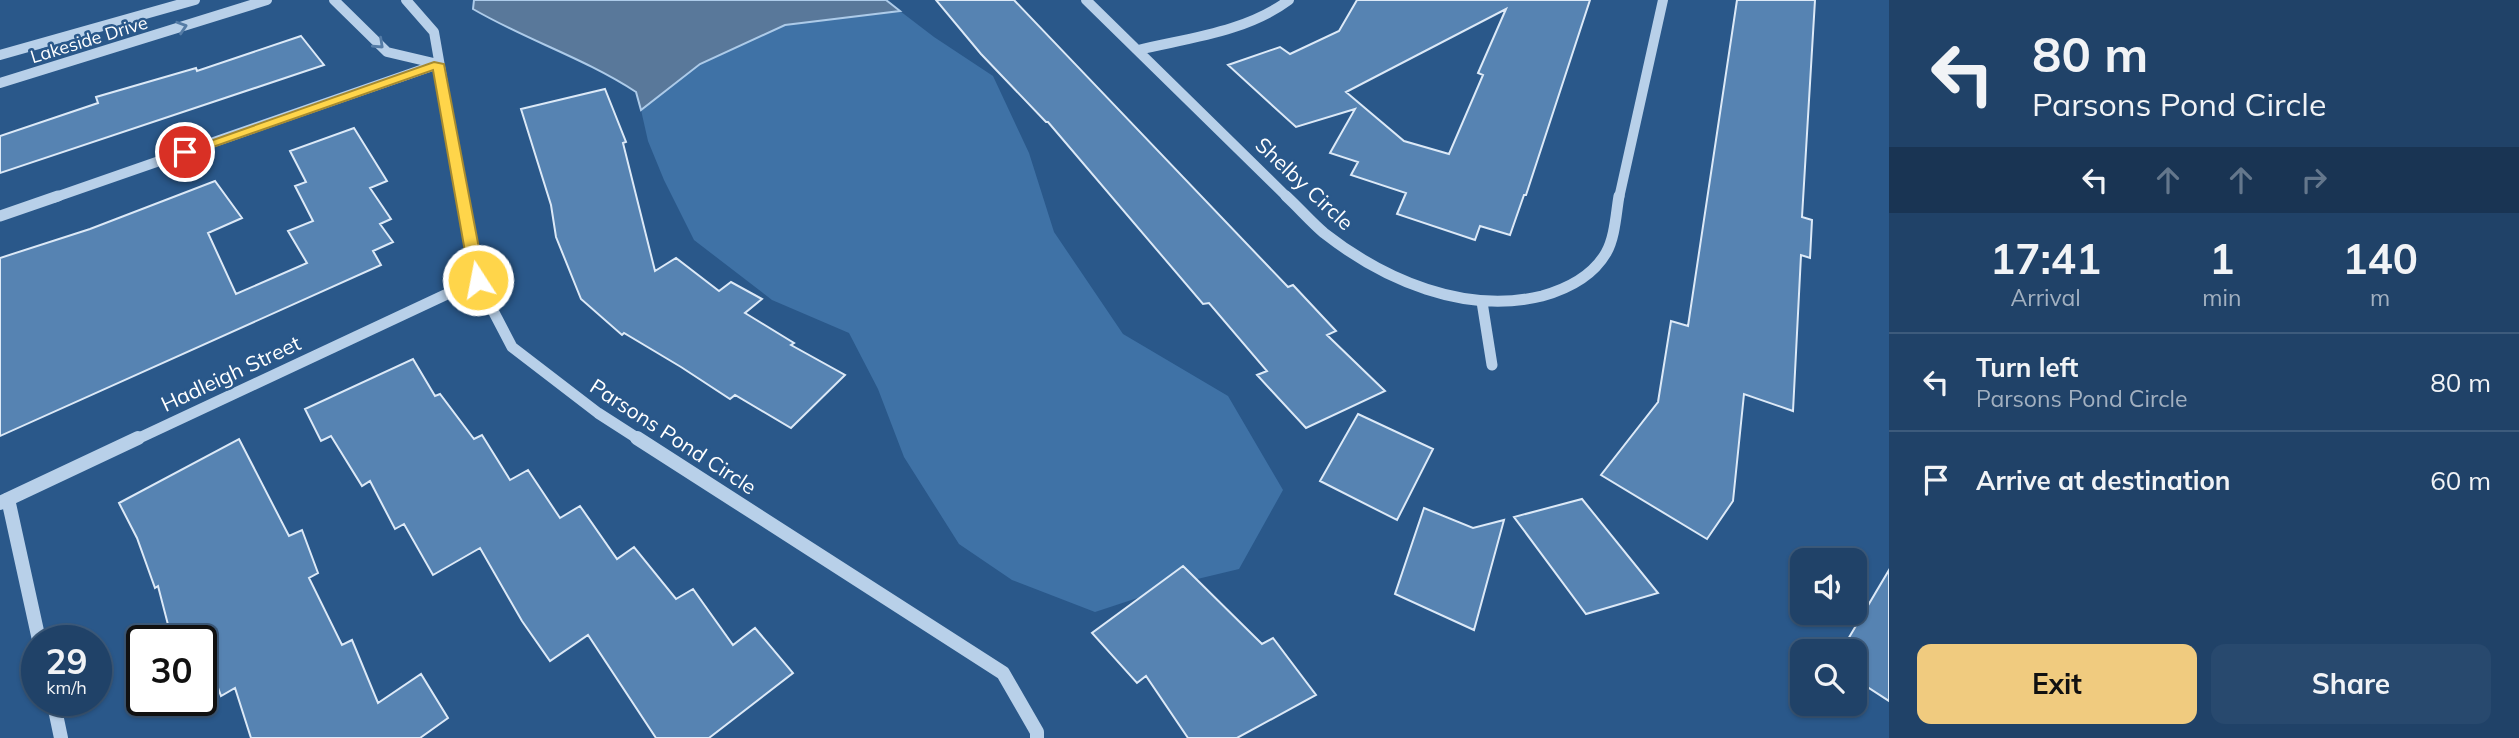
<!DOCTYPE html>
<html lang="en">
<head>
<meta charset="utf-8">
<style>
  body { margin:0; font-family:Mulish,sans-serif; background:#28496e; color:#f1f3f6; height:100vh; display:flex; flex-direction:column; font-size:26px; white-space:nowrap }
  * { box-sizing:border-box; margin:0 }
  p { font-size:23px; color:#a2b0c0 }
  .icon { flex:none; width:38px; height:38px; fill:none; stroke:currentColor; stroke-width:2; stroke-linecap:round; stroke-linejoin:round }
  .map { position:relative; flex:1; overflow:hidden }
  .details { display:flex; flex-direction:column; background:#204268; width:630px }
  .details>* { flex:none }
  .hud { background:#204268; color:#f1f3f6; overflow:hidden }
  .tools { position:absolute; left:1790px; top:548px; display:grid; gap:14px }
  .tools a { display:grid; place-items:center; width:77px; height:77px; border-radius:14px; background:#204268; box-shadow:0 2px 5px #0004,0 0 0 2px #3d5b7c; font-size:35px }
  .speed { position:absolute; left:21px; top:625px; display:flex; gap:14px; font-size:35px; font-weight:700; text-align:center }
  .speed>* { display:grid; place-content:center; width:91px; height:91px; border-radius:50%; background:#204268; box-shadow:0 2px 5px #0004,0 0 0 2px #3d5b7c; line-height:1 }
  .speed small { font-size:18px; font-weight:400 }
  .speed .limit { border:4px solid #111; border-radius:10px; background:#fff; color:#111 }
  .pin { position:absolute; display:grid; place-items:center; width:60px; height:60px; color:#fff; margin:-30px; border:4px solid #fff; border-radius:50%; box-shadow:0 2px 7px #0007 }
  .me { position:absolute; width:77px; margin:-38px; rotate:349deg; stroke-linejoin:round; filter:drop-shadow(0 0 5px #0008) }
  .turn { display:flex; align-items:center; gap:24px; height:147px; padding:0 28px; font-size:32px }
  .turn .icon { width:91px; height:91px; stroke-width:2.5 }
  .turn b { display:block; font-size:49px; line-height:60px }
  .lanes { display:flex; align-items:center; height:66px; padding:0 28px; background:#0003; justify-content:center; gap:35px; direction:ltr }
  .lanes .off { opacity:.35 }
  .eta { display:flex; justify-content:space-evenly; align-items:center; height:119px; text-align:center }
  .eta b { font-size:42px; font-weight:700; line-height:49px }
  .action { display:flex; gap:14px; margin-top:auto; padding:14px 28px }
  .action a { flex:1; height:80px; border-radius:14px; background:#f0cb7f; color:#111; font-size:28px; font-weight:700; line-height:80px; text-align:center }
  .action a+a { background:#28496e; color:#f1f3f6 }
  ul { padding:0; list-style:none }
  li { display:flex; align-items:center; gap:21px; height:98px; padding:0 28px; border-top:2px solid #3d5b7c }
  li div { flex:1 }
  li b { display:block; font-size:26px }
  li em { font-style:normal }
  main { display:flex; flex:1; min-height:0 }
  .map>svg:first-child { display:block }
</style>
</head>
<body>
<main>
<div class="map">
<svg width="1889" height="738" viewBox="0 0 1889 738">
  <rect width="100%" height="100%" fill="#2a588a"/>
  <path fill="#3f72a6" d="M900 11 934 37 993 76 1029 153 1054 232 1123 334 1228 396 1283 490 1239 569 1189 581 1095 612 1012 580 959 544 904 457 878 389 849 333 772 300 694 240 664 180 648 141 641 110 700 64 785 25Z"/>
  <path fill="#59789a" stroke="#adcbe9" stroke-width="2" d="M474 0H886L900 11 785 25 700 64 641 110 636 92C584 58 526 40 473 9Z"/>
  <path fill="#5683b2" stroke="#dce9f7" stroke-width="2" fill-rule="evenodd" d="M936 0H1014L1288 287 1293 285 1336 331 1327 335 1385 391 1306 428 1257 375 1267 371 1209 303 1203 304 1048 122H1046L981 54Z
    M1357 0H1590L1526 195H1524L1510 235 1480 226 1475 240 1397 214 1406 193 1351 175 1358 162 1330 153 1355 109 1296 127 1228 65 1280 47 1290 54 1339 31ZM1506 9 1478 73 1483 75 1449 154 1404 141 1346 92Z
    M1737 0H1815L1802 217 1812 220 1810 258 1801 255 1793 411 1744 394 1733 501 1707 539 1601 475 1658 402 1671 321 1688 326Z
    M301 36 324 65 0 173V136L98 103 96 97 196 68 197 71Z
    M605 89 626 142 623 143 655 271 676 258 719 291 731 282 762 299 745 313 794 343 791 345 845 375 791 428 735 395 730 399 681 367 624 333 622 335 581 299 556 237 551 205 521 109Z
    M354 128 387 181 370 188 391 219 380 224 393 242 373 251 381 265 0 436V258L90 229 215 181 242 218 208 233 236 294 307 263 288 231 313 221 295 186 306 182 290 151Z
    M413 359 435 396 440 394 474 439 482 435 510 480 528 470 560 518 580 506 617 559 634 547 676 599 693 589 733 645 755 628 793 673 709 738H656L588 635 550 661 522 621 480 548 433 575 404 524 395 529 370 481 362 486 331 436 321 441 305 409Z
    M1358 414 1433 449 1397 520 1320 481Z
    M239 439 289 536 302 530 318 573 309 578 342 645 352 640 378 703 421 674 448 718 420 738H251L235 688 221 696 201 640H172L158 586 155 588 137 538 119 503Z
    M1582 499 1658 593 1586 614 1514 517Z
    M1424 508 1473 528 1504 520 1474 630 1395 594Z
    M1183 566 1262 644 1273 638 1316 695 1237 738H1188L1146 676 1137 683 1092 633Z
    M1889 570V701L1855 679V651H1841Z"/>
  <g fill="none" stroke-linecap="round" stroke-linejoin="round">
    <path stroke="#b8d0e9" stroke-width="10" d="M334 0 387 52 438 64
      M406 0 434 32 463 198
      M1086 0 1288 198
      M1138 50C1188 38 1246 32 1289 0
      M0 55 195 0
      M0 83 267 0
      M53 198 438 64
      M1619 198 1663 0"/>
    <path stroke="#b8d0e9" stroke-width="11" d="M462 196 477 280 512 347 598 413 640 440
      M1286 196C1299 208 1311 222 1324 233 1384 280 1465 315 1542 296 1567 289 1592 277 1606 253 1615 238 1616 213 1619 196
      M0 216 58 196
      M1482 302 1492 365
      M135 440 477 280"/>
    <path stroke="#b8d0e9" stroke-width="14" d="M637 438 1003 673 1037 732V738
      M8 499 39 640
      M0 503 138 438
      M53 700 61 738"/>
  </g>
  <defs><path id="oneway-chevron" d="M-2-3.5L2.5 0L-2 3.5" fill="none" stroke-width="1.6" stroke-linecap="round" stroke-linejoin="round" transform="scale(1.75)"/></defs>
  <g stroke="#557ca6">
    <use href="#oneway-chevron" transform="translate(182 27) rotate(-18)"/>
    <use href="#oneway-chevron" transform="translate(379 44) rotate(43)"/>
  </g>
  <path fill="#ffd54a" stroke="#a68a30" stroke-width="2" d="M434 62 444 64 485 280 483 284 478 286 470 280 433 70 190 155 185 156 179 152Z"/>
  <g text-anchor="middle" stroke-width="5" stroke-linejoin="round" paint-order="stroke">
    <g font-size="18" fill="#fff" stroke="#2a588a">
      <text transform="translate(89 40) rotate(-17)" y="6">Lakeside Drive</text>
    </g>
    <g font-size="21" fill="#fff" stroke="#2a588a">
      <text transform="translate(1304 184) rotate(43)" y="7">Shelby Circle</text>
      <text transform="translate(231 374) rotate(-25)" y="7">Hadleigh Street</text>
      <text transform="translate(673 437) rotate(33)" y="7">Parsons Pond Circle</text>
    </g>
  </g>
</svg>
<div class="tools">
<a><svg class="icon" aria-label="sound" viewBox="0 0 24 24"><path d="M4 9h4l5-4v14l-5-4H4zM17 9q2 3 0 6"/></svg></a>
<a><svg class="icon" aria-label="search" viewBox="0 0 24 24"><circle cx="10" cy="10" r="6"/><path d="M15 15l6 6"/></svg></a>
</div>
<div class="speed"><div>29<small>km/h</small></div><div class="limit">30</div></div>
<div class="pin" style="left:185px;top:152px;background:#d93025"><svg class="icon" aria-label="arrive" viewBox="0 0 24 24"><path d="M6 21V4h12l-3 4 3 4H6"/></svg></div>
<svg class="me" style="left:478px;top:280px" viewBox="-20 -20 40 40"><circle r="17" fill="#ffd54a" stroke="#fff" stroke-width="3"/><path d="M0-11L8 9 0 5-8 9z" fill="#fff"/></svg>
</div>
<section class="details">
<div class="hud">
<div class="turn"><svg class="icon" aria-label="left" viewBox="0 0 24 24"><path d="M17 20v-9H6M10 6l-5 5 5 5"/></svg><div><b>80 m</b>Parsons Pond Circle</div></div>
<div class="lanes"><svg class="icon" aria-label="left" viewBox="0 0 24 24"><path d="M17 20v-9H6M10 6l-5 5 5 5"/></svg><svg class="icon off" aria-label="ahead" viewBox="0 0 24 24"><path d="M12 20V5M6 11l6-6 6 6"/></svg><svg class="icon off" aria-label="ahead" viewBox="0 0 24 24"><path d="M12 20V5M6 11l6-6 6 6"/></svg><svg class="icon off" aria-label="right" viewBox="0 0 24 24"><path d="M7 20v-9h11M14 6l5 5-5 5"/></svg></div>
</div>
<div class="eta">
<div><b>17:41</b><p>Arrival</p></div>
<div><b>1</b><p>min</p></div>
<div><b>140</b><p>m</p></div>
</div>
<ul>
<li><svg class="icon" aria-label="left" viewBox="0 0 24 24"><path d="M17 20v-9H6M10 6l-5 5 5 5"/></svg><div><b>Turn left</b><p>Parsons Pond Circle</p></div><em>80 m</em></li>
<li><svg class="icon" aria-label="arrive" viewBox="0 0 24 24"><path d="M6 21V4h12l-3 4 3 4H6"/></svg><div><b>Arrive at destination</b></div><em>60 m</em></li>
</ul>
<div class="action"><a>Exit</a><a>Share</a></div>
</section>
</main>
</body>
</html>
